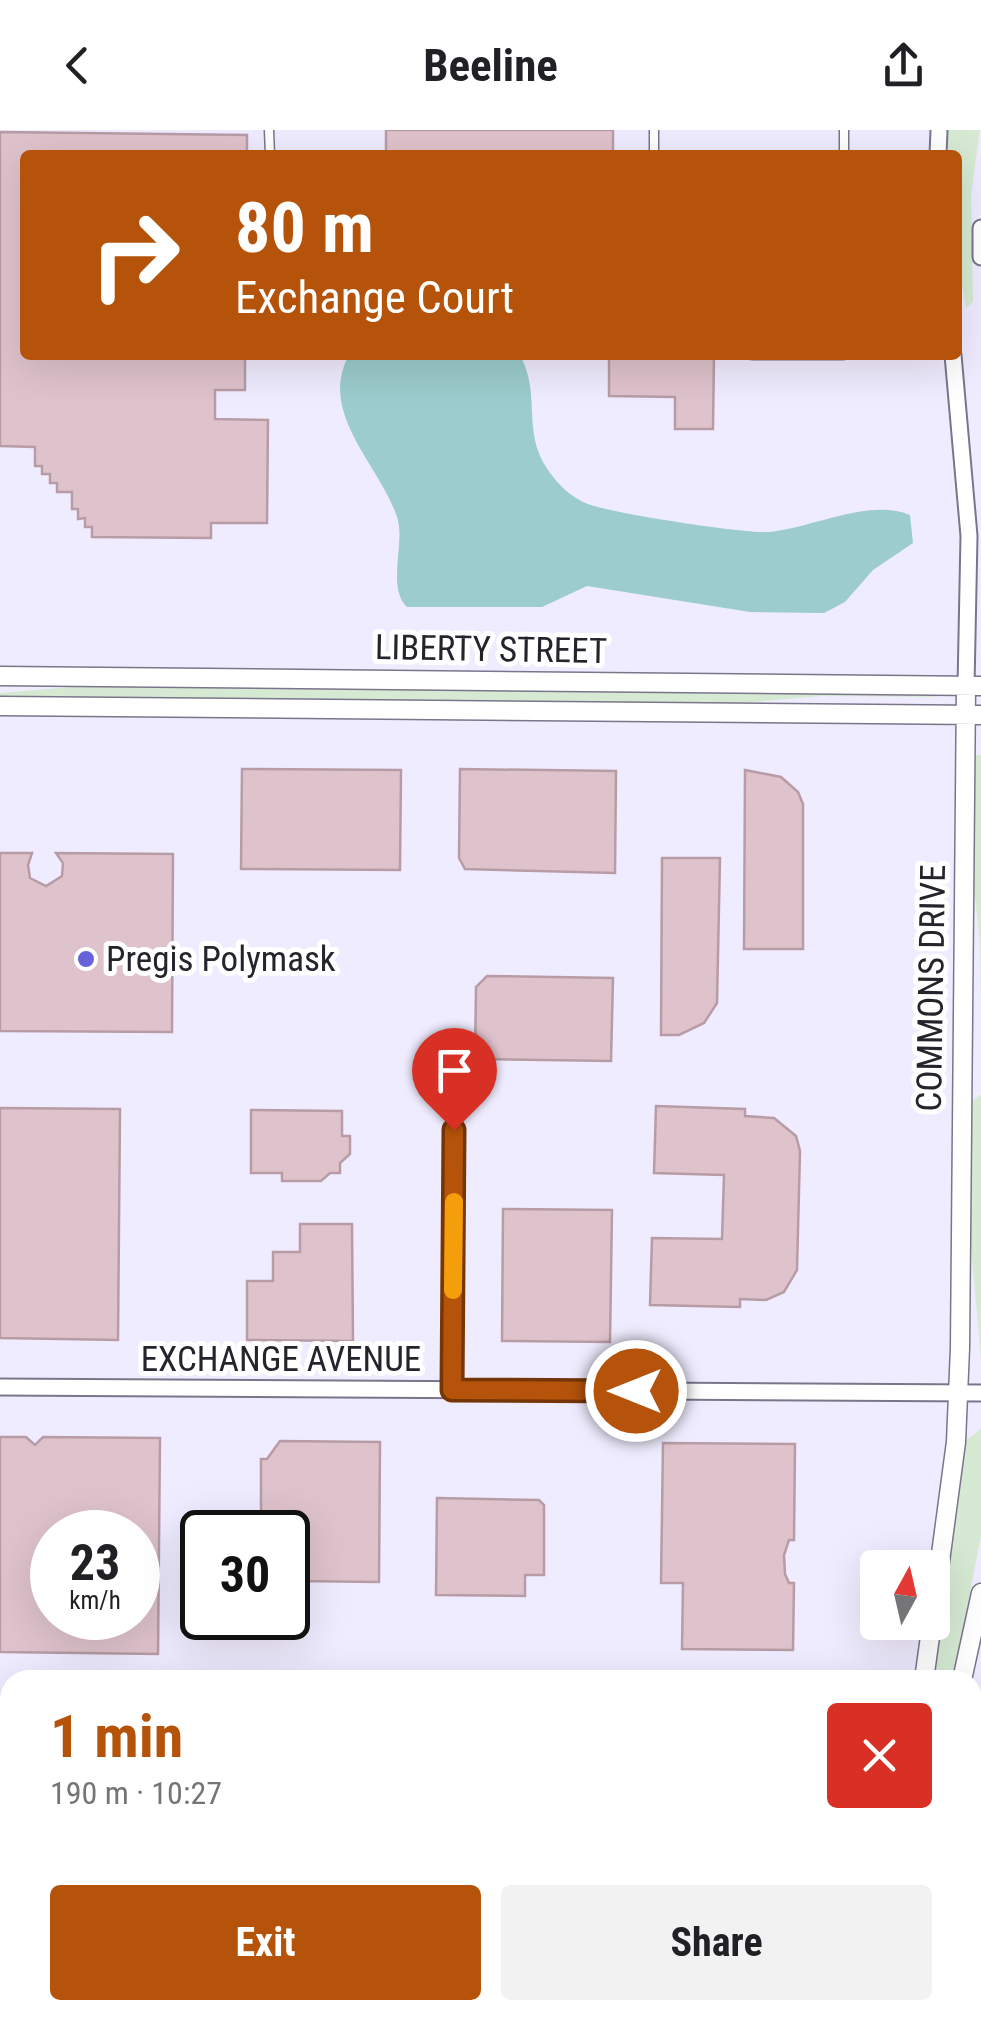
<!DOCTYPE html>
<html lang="en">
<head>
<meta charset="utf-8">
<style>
  body { margin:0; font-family:"Roboto Condensed",sans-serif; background:#f2f2f2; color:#202124; height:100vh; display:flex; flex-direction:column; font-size:38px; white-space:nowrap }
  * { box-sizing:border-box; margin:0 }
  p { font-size:32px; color:#757577 }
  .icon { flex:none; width:55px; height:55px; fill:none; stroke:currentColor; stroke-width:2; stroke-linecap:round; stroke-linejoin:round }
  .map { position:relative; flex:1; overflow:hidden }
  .drawer { position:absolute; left:0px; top:1540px; width:982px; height:350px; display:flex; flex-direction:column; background:#fff; border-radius:30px 30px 0 0; box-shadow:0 10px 40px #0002 }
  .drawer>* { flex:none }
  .banner { position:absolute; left:20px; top:20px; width:942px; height:210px; border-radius:10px; box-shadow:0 10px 40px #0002; background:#b45309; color:#fff; overflow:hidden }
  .needle { width:65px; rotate:8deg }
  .fabs { position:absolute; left:860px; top:1420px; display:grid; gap:20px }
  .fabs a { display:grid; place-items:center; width:90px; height:90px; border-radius:10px; background:#fff; box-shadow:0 10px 40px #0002; font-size:50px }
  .speed { position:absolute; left:30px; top:1380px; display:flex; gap:20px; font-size:50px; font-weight:700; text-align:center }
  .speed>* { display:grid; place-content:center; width:130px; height:130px; border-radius:50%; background:#fff; box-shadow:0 10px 40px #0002; line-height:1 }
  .speed small { font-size:25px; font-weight:400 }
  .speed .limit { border:5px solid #111; border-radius:15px; background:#fff; color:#111 }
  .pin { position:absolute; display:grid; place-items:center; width:85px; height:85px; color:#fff; margin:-102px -42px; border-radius:50% 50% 50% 0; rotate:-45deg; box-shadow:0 0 10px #0007 }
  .pin .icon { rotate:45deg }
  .me { position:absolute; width:110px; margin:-55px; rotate:270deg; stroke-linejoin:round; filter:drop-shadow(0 0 8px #0008) }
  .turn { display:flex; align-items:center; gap:35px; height:210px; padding:0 50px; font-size:45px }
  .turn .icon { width:130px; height:130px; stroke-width:2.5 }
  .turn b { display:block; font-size:70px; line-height:85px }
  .round { display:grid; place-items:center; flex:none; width:105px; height:105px; border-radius:10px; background:#f2f2f2 }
  .overview { display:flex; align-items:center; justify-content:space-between; height:170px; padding:0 50px }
  h1 { font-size:60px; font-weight:700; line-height:75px; color:#b45309 }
  .action { display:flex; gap:20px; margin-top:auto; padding:20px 50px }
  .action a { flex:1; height:115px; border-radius:10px; background:#b45309; color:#fff; font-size:40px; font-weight:700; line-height:115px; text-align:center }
  .action a+a { background:#f2f2f2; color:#202124 }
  header { display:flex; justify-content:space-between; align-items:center; height:130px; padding:0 50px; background:#fff; font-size:45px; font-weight:700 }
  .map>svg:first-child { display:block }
</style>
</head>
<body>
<header><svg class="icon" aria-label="back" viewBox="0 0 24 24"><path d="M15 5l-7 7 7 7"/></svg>Beeline<svg class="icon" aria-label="share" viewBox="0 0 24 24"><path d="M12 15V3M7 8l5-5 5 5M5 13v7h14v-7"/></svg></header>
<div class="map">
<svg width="981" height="1890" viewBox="0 0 981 1890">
  <rect width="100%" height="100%" fill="#f7f6fb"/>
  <path fill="#f0ecff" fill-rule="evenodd" d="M0 0H981V1828L972 1827V1550H10V1583L0 1584ZM25 25H958V225H25ZM52 1402H138V1488H52ZM202 1402H288V1488H202ZM878 1438H932V1492H878Z"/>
  <path fill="#f5e7fb" d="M10 1583V1880H878L877 1890H0V1584Z"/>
  <path fill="#d6ead3" d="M947 0H980L971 64 973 172 966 178 958 130V25H946Z
    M95 555 936 563 935 567 821 566 733 574 0 568V563Z
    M975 625H981V883L980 812 972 741Z
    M981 965V1230L970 1106V972Z
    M981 1299V1406L953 1550H932L966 1310Z"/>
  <path fill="#9ccccd" d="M349 225H520C542 266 521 301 548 340 558 355 572 368 588 374 610 383 746 404 769 402 813 398 869 368 910 385L913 413 873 440 845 472 824 483 750 482 587 456 542 477H407C386 457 406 413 397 387 380 335 317 283 349 225Z"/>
  <path fill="#dfc3cc" stroke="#b79ca6" stroke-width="2.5" fill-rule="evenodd" d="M386 0H613V25H386Z
    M0 2 247 5V25H25V225H245V260H215V289L268 290 267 393H211V408L92 407V397H85V388L78 389V379H72V362H57V353H50V344H42V336H35V317L0 316Z
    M609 225H714L713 299H675V267L609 266Z
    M242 639 401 640 400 740 241 739Z
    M460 639 616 641 615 743 465 739 459 728Z
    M745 640 781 647 798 662 803 674V819H744Z
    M0 723H32L28 735 30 748 46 756 62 746 63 733 56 723 173 724 172 902 0 901Z
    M662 728H720L717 873 704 893 679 905H661Z
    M487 846 613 848 611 931 475 929 476 857Z
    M656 976 745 979V986L774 988 796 1006 800 1021 797 1140 784 1162 766 1170 740 1169V1177L650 1175 652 1108 722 1109 724 1045 654 1043Z
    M0 978 120 979 118 1210 0 1208Z
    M251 980 342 981V1006H350V1024L340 1033V1043H330L321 1051H282V1043H251Z
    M503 1079 612 1080 610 1212 502 1211Z
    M300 1094H352L353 1211 247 1210V1151H273V1122H300Z
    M0 1307H26L35 1315 43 1307 160 1308 158 1524 0 1522ZM52 1402H138V1488H52Z
    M280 1311 380 1312 379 1452 296 1451V1430H288V1402H261V1329H267Z
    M663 1313 795 1314 794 1410H789L784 1425 785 1444 789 1453H794L793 1520 682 1519 683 1453H661Z
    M437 1368 539 1370 544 1375V1445H525V1466L436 1465Z"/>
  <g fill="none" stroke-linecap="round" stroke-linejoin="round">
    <defs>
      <path id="service" d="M269 0 270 25
        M654 25V0
        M844 25V0
        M752 225H843"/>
      <path id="minor" d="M938 25 939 0
        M981 98V127
        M953 225 969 406 966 556
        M0 1257 981 1263
        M452 1260 454 1000"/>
      <path id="tertiary" d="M0 546 981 556
        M0 576 981 585
        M932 1491 956 1312 960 1218 966 556
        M924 1550 932 1492
        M962 1550 981 1463
        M887 1890 888 1880
        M921 1890 923 1880"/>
    </defs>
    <use href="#service" stroke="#7a758b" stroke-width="11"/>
    <use href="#minor" stroke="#7a758b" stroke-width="19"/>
    <use href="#tertiary" stroke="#7a758b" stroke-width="21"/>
    <use href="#service" stroke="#fff" stroke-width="8"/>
    <use href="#minor" stroke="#fff" stroke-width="15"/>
    <use href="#tertiary" stroke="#fff" stroke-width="18"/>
  </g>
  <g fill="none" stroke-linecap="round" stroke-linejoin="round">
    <defs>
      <path id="route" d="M454 1000 452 1260 636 1261"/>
    </defs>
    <use href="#route" stroke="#753606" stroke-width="25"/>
    <use href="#route" stroke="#b45309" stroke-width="18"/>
    <path stroke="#f59e0b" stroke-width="18" d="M453 1160 454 1072"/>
  </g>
  <circle fill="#6761da" stroke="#fff" stroke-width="4" cx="86" cy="829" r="10"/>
  <g text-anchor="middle" stroke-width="10" stroke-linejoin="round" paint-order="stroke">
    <g font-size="35" fill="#25232c" stroke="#fff">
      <text transform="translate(491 519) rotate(1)" y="12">LIBERTY STREET</text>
      <text transform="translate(931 858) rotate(-89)" y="12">COMMONS DRIVE</text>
      <text x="281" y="1241">EXCHANGE AVENUE</text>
    </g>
    <g font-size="35" fill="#25232c" stroke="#fff" text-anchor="start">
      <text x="106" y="841">Pregis Polymask</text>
    </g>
  </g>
</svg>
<div class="fabs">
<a><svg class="needle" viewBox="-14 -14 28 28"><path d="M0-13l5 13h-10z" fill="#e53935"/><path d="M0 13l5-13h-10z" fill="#757577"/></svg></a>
</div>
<div class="speed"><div>23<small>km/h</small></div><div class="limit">30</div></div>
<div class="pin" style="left:454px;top:1000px;background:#d93025"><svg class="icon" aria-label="arrive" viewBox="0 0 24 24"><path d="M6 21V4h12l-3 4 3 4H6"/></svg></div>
<svg class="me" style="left:636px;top:1261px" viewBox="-20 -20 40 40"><circle r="17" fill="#b45309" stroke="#fff" stroke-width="3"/><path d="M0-11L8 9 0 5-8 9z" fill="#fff"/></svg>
<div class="banner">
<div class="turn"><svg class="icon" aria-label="right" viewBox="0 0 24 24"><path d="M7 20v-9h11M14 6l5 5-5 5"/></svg><div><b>80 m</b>Exchange Court</div></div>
</div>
<section class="drawer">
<div class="overview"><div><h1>1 min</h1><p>190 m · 10:27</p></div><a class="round" style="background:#d93025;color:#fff"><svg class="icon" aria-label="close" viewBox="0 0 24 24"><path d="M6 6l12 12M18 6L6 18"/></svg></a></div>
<div class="action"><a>Exit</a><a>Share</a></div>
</section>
</div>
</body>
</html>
